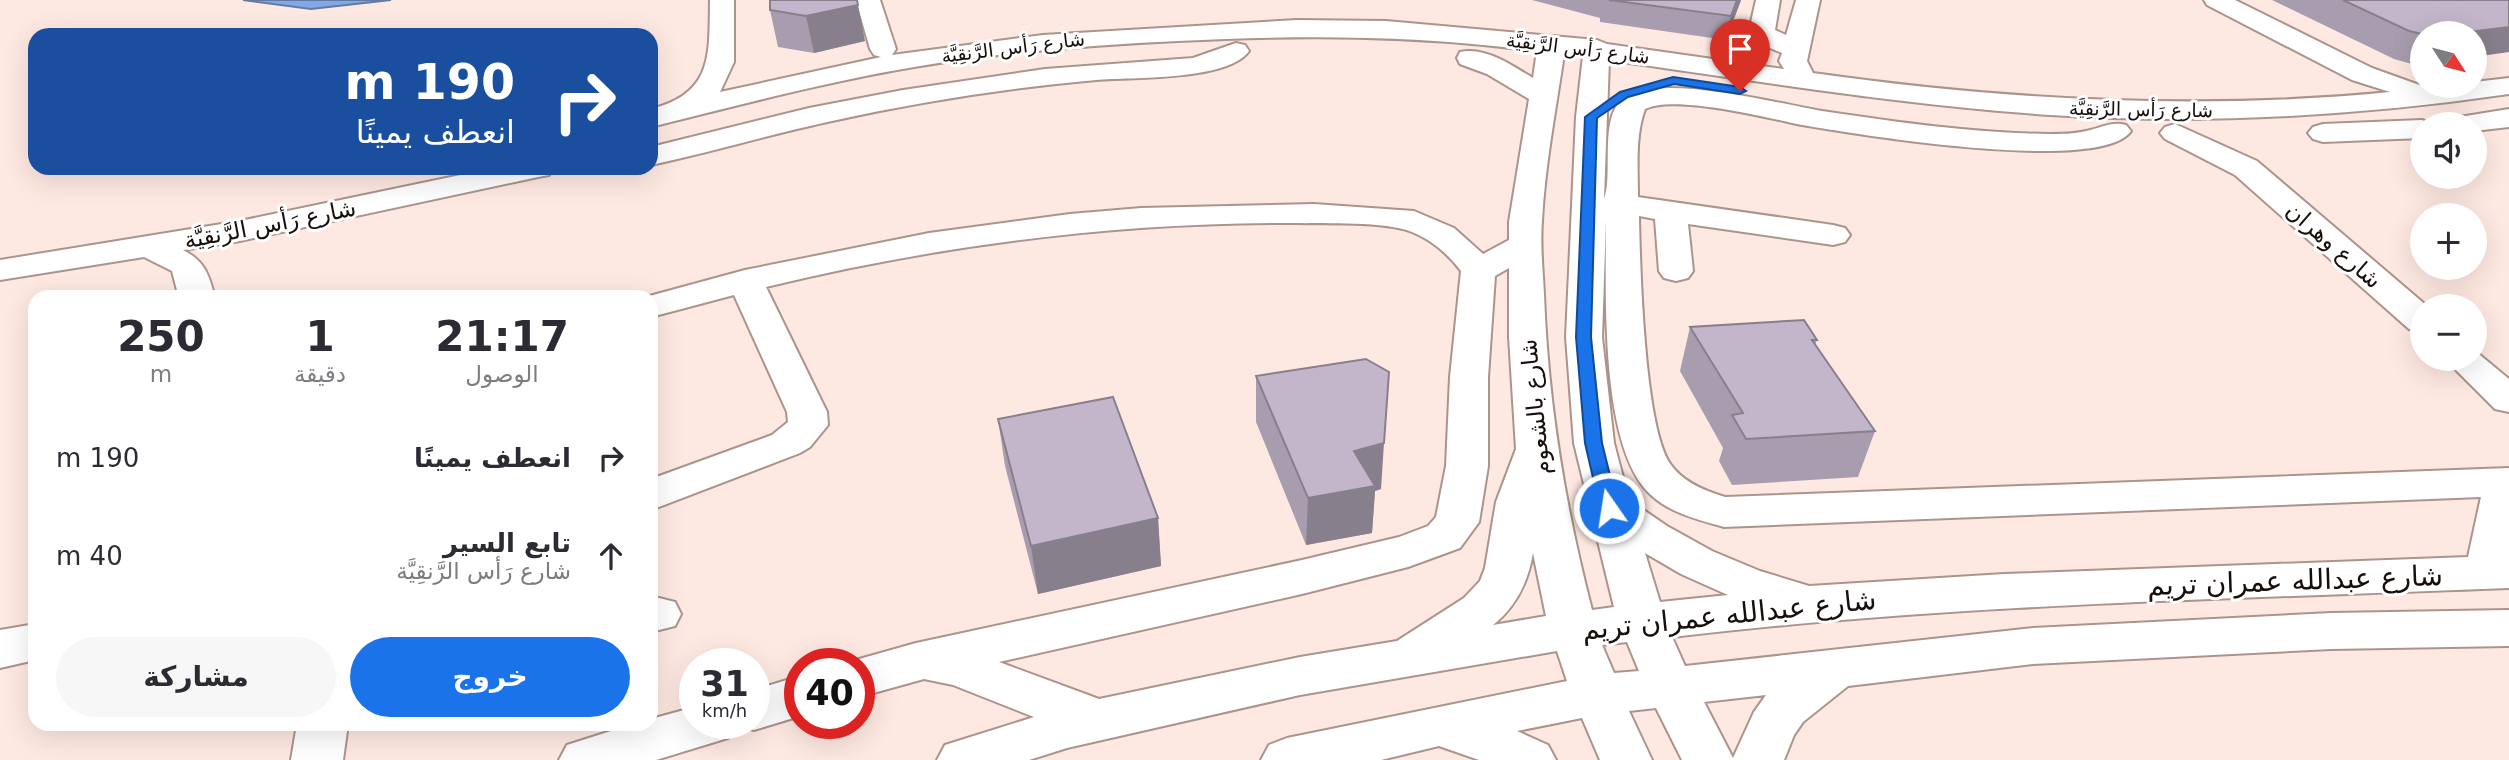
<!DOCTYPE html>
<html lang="ar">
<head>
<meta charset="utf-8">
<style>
  body { margin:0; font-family:"DejaVu Sans",Cairo,sans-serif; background:#f7f7f7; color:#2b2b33; direction:rtl; height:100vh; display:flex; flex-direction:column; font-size:26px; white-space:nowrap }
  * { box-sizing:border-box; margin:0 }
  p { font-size:23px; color:#7c7c81 }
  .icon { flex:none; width:38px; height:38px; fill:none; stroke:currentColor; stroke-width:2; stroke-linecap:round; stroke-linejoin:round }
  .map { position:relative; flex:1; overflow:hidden; direction:ltr }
  .details { position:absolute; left:28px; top:290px; width:630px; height:441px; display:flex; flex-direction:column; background:#fff; border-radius:21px; box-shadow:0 7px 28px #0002; direction:rtl }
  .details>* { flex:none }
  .hud { position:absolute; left:28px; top:28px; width:630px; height:147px; border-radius:21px; box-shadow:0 7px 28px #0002; direction:rtl; background:#1a4fa0; color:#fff; overflow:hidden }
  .needle { width:46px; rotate:126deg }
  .controls { position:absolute; left:2410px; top:21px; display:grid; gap:14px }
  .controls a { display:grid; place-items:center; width:77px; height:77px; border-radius:50%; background:#fff; box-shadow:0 7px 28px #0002; font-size:35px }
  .speed { position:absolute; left:679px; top:648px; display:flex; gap:14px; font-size:35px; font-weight:700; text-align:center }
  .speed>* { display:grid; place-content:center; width:91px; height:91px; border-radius:50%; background:#fff; box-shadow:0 7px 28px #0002; line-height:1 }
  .speed small { font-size:18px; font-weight:400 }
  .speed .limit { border:10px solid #d22; background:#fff; color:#111 }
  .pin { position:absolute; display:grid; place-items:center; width:60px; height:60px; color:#fff; margin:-72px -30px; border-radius:50% 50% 50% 0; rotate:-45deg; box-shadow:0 0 7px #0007 }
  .pin .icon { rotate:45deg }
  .me { position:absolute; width:77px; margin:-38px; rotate:347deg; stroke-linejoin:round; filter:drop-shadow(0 0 5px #0008) }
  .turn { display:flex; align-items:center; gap:24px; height:147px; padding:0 28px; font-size:32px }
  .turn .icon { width:91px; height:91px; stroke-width:2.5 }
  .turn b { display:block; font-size:49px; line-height:60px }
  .eta { display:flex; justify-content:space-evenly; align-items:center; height:119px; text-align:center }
  .eta b { font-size:42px; font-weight:800; line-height:49px }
  .cta { display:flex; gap:14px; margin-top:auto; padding:14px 28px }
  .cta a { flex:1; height:80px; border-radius:42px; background:#1a73e8; color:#fff; font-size:28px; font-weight:800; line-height:80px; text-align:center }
  .cta a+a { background:#f7f7f7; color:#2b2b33 }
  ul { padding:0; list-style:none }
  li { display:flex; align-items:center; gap:21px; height:98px; padding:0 28px }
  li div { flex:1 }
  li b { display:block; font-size:26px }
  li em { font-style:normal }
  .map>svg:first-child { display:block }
</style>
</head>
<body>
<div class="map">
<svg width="2509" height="760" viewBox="0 0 2509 760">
  <rect width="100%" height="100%" fill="#fee9e2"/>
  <path fill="#82a9e7" stroke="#627ba5" stroke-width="2" d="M243 0H391L311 9Z"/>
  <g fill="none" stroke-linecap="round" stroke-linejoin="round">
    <defs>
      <path id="minor" d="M710 0H734V62L720 92 881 57 874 55 870 49 856 0H880L896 49 892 55 1043 35 1297 20 1386 21 1597 40 1607 44 1784 69 1779 61 1782 53 1758 43 1749 31 1756 0H1780L1775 30 1786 35 1796 0H1820L1807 61 1813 73C2004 100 2197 111 2390 92L2352 80 2207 5 2204 0H2235L2372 68 2422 86 2431 88 2474 86V82L2509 78V94C2357 116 2204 125 2050 115 1902 105 1756 81 1609 60L1604 199C1614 174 1598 117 1624 98 1657 72 1780 104 1822 111 1896 122 1973 133 2049 134 2061 134 2074 134 2086 131 2101 128 2111 121 2126 125L2131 131C2101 175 1855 134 1802 125 1768 118 1674 94 1645 109 1635 136 1638 168 1638 197L1833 225 1845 228 1850 235 1845 242 1833 245 1688 224 1693 271 1688 278 1676 281 1664 278 1659 271 1655 219 1639 216C1640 266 1644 429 1671 465 1683 482 1705 491 1725 497L2509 468V588C2230 599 1950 604 1672 637L1685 666 2033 628 2331 613 2509 610V646L2331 649 2033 664 1848 686 1803 722 1794 735 1784 760H1682L1656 708 1629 711 1652 760H1600L1582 718 1517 731 1548 745 1556 760H1479L1439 746 1381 760H1261L1269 745 1287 738 1567 681 1557 651 1300 695 1067 748 1029 760H937L945 745 1034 717 953 685 924 679 859 697V663H845L916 643 1302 560 1399 537 1428 526 1436 517 1446 466 1450 377 1461 271C1448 254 1432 240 1412 232 1385 221 1326 224 1296 223 1118 222 939 245 766 287L827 412 828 425 810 447 800 453 651 510V479L772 435 788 422 787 412 734 295 651 317V298H642L745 270 929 233 1070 214 1141 208 1314 204 1414 211 1454 228 1483 254 1509 240V222L1529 99 1487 74 1460 64 1457 58 1460 52C1485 46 1513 66 1533 78L1537 51C1413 35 1302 35 1178 41 1092 45 1005 52 920 66 829 81 740 105 651 127V109C714 93 709 54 710 0ZM1564 54 1583 56 1576 117 1566 337 1574 443 1614 607 1592 610C1565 506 1548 403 1544 295 1543 271 1540 246 1542 221 1545 165 1556 109 1564 54ZM1606 220C1606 288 1599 448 1651 495 1670 513 1699 520 1724 527L2481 497 2468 557 2004 574 1809 586 1760 571 1712 551 1667 526 1629 500 1614 443 1602 337ZM1509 268V337L1516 449 1496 502 1485 568 1480 581 1464 598 1397 641 1300 657 1099 699 999 662 1302 594 1408 567 1460 548 1479 522 1488 466V377L1495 276ZM1533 553 1546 616 1493 625C1516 607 1528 582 1533 553ZM1645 553 1681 574 1728 595 1660 602ZM1627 642 1639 671 1614 673 1602 645ZM1766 695 1754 712 1733 758 1704 702Z
        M1236 43 1245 45 1249 51C1228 81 1131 77 1096 80 1007 88 919 102 832 121 771 134 712 152 651 165V147L809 108 903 90 1045 69 1193 58Z
        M2509 109V127L2474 131V124H2448L2453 118Z
        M2422 120 2433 124H2422V138L2323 142 2313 139 2308 133 2313 127 2323 124Z
        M2175 124 2257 161 2427 306H2422V332L2409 329 2235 175 2165 139 2160 133 2165 127Z
        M494 168H553L549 175 538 177 240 241 183 250C205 261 209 275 215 298H179L172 271 144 257 0 280V260L240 221Z
        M2474 350 2509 379V412L2495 409 2445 359H2474Z
        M651 596 675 602 681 614 675 626 651 632Z
        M35 624V660L0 668V630Z
        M800 676V716L754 730 736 724 754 723V690Z
        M695 707V723H735L728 738 656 760H559L567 745 633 724H651V719Z
        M297 724H348L343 760H291Z"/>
    </defs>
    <use href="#minor" stroke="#ac948c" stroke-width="4"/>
    <use href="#minor" fill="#fff" fill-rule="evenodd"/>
  </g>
  <path fill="#a89dae" d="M770 0 865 41 814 53 778 47 770 10Z
    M1532 0H1741L1726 40 1600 22V18Z
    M2272 0H2509L2504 53 2474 33H2422V64H2412L2394 59Z
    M1690 327 1817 340 1815 345 1875 431 1858 477 1732 485 1719 461 1723 448 1680 371Z
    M1256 376 1381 489 1375 491 1372 533 1306 545 1256 422Z
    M998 419 1158 518 1161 566 1038 594 1005 466Z"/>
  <path fill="#887f8d" d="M1737 0H1741L1726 40 1731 16Z
    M858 5 865 41 814 53 806 16Z
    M2509 27V52L2474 57V33H2461Z
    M1384 443 1381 489 1375 491 1372 533 1306 545 1308 498 1354 451Z
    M1158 518 1161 566 1038 594 1031 546Z"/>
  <path fill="#c3b6ca" stroke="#887f8d" stroke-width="2" d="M770 0H857L858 5 806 16 770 10Z
    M1609 0H1737L1731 16Z
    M2343 0H2509V27L2461 33 2422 34 2409 31Z
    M1804 320 1817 340H1812L1875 431 1746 439 1732 415 1743 413 1690 327Z
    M1366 359 1389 372 1384 443 1354 451 1375 486 1308 498 1256 376Z
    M1113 397 1158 518 1031 546 998 419Z"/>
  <path fill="#1a73e8" stroke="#114b97" stroke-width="2" d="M1673 77 1740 87 1746 91 1740 94 1674 84 1628 97 1597 118 1591 337 1602 443 1618 508 1609 514 1600 508 1585 443 1576 337 1585 117 1620 92Z"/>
  <g text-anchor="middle" stroke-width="6" stroke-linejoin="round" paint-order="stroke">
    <g font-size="19" fill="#170f0c" stroke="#fff">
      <text transform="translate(1013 47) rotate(-7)" y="7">شارع رَأس الرَّنقِيَّة</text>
      <text transform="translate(1578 48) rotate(7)" y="7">شارع رَأس الرَّنقِيَّة</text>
      <text transform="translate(2141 109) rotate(1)" y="7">شارع رَأس الرَّنقِيَّة</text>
    </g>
    <g font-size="23" fill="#170f0c" stroke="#fff">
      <text transform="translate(270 224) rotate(-11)" y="8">شارع رَأس الرَّنقِيَّة</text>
      <text transform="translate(2334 245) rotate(41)" y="8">شارع وهران</text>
      <text transform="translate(1535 407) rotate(-96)" y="8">شارع بالشعوم</text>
    </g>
    <g font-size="28" fill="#170f0c" stroke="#fff">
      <text transform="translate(2295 580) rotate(-2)" y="10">شارع عبدالله عمران تريم</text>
      <text transform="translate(1729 614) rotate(-6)" y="10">شارع عبدالله عمران تريم</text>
    </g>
  </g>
</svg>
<div class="controls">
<a><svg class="needle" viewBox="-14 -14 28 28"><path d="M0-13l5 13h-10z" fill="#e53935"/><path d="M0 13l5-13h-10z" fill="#7c7c81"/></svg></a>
<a><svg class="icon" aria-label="sound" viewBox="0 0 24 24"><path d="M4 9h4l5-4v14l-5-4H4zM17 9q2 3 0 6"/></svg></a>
<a>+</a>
<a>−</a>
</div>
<div class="speed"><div>31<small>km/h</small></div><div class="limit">40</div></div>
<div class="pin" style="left:1740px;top:91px;background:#d93025"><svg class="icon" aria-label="arrive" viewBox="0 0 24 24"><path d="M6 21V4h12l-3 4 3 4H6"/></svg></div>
<svg class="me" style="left:1609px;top:508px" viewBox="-20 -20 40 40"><circle r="17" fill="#1a73e8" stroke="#fff" stroke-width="3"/><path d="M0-11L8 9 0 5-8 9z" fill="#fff"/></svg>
<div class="hud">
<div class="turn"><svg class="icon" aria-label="right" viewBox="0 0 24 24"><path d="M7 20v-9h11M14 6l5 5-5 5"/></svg><div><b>190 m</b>انعطف يمينًا</div></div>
</div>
<section class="details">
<div class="eta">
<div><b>21:17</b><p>الوصول</p></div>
<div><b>1</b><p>دقيقة</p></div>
<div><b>250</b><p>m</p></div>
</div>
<ul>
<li><svg class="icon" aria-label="right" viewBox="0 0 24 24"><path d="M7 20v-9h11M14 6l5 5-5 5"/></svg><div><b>انعطف يمينًا</b></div><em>190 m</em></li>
<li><svg class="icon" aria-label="ahead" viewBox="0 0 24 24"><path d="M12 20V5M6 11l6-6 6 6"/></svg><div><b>تابع السير</b><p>شارع رَأس الرَّنقِيَّة</p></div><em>40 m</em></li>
</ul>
<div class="cta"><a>خروج</a><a>مشاركة</a></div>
</section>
</div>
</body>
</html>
